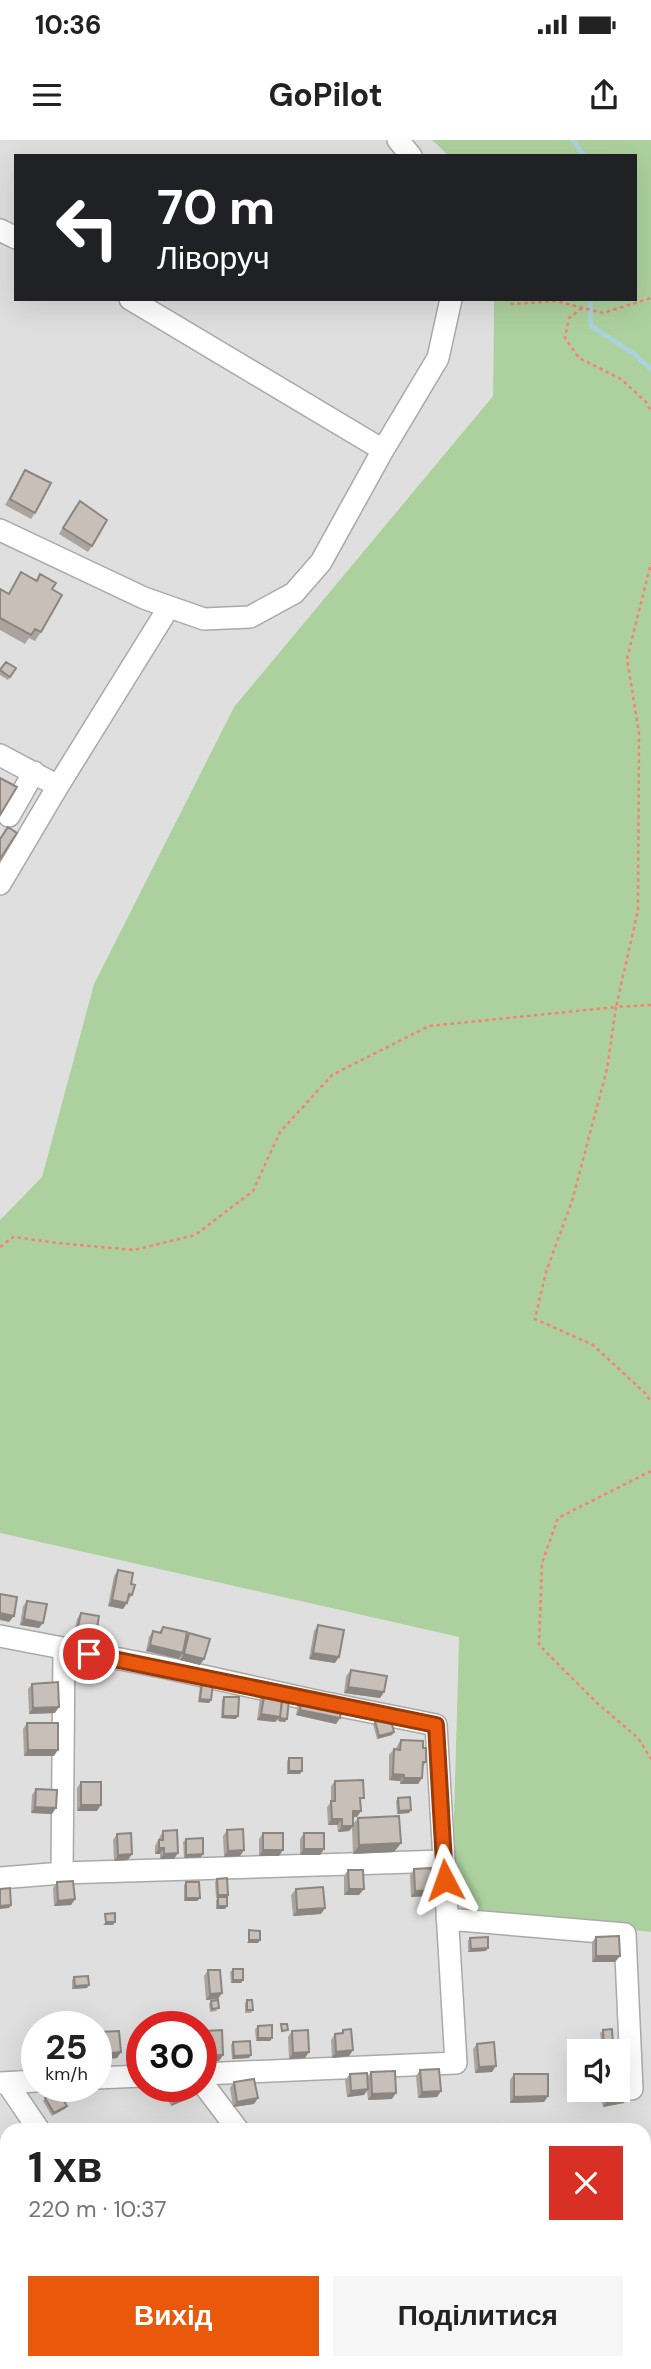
<!DOCTYPE html>
<html lang="uk">
<head>
<meta charset="utf-8">
<style>
  body { margin:0; font-family:"DM Sans",sans-serif; background:#f6f6f6; color:#222; height:100vh; display:flex; flex-direction:column; font-size:26px; white-space:nowrap }
  * { box-sizing:border-box; margin:0 }
  p { font-size:23px; color:#767676 }
  .icon { flex:none; width:38px; height:38px; fill:none; stroke:currentColor; stroke-width:2; stroke-linecap:round; stroke-linejoin:round }
  .map { position:relative; flex:1; overflow:hidden }
  .side { position:absolute; left:0px; top:1983px; width:651px; height:247px; display:flex; flex-direction:column; background:#fff; border-radius:21px 21px 0 0; box-shadow:0 7px 28px #0002 }
  .side>* { flex:none }
  .guide { position:absolute; left:14px; top:14px; width:623px; height:147px; border-radius:0px; box-shadow:0 7px 28px #0002; background:#202124; color:#fff; overflow:hidden }
  .fabs { position:absolute; left:567px; top:1899px; display:grid; gap:14px }
  .fabs a { display:grid; place-items:center; width:63px; height:63px; border-radius:0px; background:#fff; box-shadow:0 7px 28px #0002; font-size:35px }
  .speed { position:absolute; left:21px; top:1871px; display:flex; gap:14px; font-size:35px; font-weight:700; text-align:center }
  .speed>* { display:grid; place-content:center; width:91px; height:91px; border-radius:50%; background:#fff; box-shadow:0 7px 28px #0002; line-height:1 }
  .speed small { font-size:18px; font-weight:400 }
  .speed .limit { border:10px solid #d22; background:#fff; color:#111 }
  .pin { position:absolute; display:grid; place-items:center; width:60px; height:60px; color:#fff; margin:-30px; border:4px solid #fff; border-radius:50%; box-shadow:0 2px 7px #0007 }
  .me { position:absolute; width:77px; margin:-38px; rotate:356deg; stroke-linejoin:round; filter:drop-shadow(0 0 5px #0008) }
  .turn { display:flex; align-items:center; gap:24px; height:147px; padding:0 28px; font-size:32px }
  .turn .icon { width:91px; height:91px; stroke-width:2.5 }
  .turn b { display:block; font-size:49px; line-height:60px }
  .round { display:grid; place-items:center; flex:none; width:74px; height:74px; border-radius:0px; background:#f6f6f6 }
  .headline { display:flex; align-items:center; justify-content:space-between; height:119px; padding:0 28px }
  h1 { font-size:42px; font-weight:700; line-height:52px }
  .button { display:flex; gap:14px; margin-top:auto; padding:14px 28px }
  .button a { flex:1; height:80px; border-radius:0px; background:#ea580c; color:#fff; font-size:28px; font-weight:700; line-height:80px; text-align:center }
  .button a+a { background:#f6f6f6; color:#222 }
  .status { display:flex; justify-content:space-between; align-items:center; height:49px; padding:0 35px; background:#fff; direction:ltr }
  .status svg { height:19px; fill:currentColor }
  header { display:flex; justify-content:space-between; align-items:center; height:91px; padding:0 28px; background:#fff; font-size:32px; font-weight:700 }
  .map>svg:first-child { display:block }
</style>
</head>
<body>
<div class="status"><b>10:36</b><svg viewBox="0 0 49 12"><path d="M0 12V9h3v3zM5 12V6h3v6zM10 12V3h3v9zM15 12V0h3v12zM26 1h20v11H26zM47 4h2v5h-2z"/></svg></div>
<header><svg class="icon" aria-label="menu" viewBox="0 0 24 24"><path d="M4 6h16M4 12h16M4 18h16"/></svg>GoPilot<svg class="icon" aria-label="share" viewBox="0 0 24 24"><path d="M12 15V3M7 8l5-5 5 5M5 13v7h14v-7"/></svg></header>
<div class="map">
<svg width="651" height="2229" viewBox="0 0 651 2229">
  <rect width="100%" height="100%" fill="#f2efe9"/>
  <path fill="#e0dfdf" fill-rule="evenodd" d="M0 0H432L449 16H16V159H494L493 256 234 567 94 844 42 1037 0 1080Z
    M0 1393 459 1497 452 1746 481 1776 651 1792V2055L644 2065V1990H7V2138L0 2128ZM37 1886H96V1946H37ZM142 1886H201V1946H142ZM579 1911H618V1950H579Z
    M68 2223H409L393 2229H73Z"/>
  <path fill="#add19e" d="M432 0H651V1792L481 1776 452 1746 459 1497 0 1393V1080L42 1037 94 844 234 567 493 256 494 159H635V16H449Z"/>
  <g fill="none" stroke-linecap="round" stroke-linejoin="round">
    <path stroke="#aad3df" stroke-width="4.5" d="M573 0 584 16
      M590 159 591 186 634 214 651 229"/>
    <defs>
      <path id="minor" d="M398 0 411 16
        M0 90 16 98
        M383 310 438 218 451 159
        M0 390 144 458 204 479 250 477 294 453 321 422 383 310 130 159
        M0 615 58 646 169 467
        M9 676 34 632
        M0 744 58 646
        M0 1496 167 1528 321 1562 436 1585 456 1923 201 1934
        M62 1733 64 1509
        M0 1738 62 1733 444 1721
        M447 1779 625 1794 632 1949
        M96 1938 142 1936
        M201 1941 238 1990
        M0 1943 37 1941
        M7 1943 39 1990
        M0 2139 7 2148
        M0 2195 7 2203
        M22 2222 27 2229
        M60 2222 64 2229"/>
    </defs>
    <use href="#minor" stroke="#a9a9a9" stroke-width="24"/>
    <path stroke="#fa8072" stroke-width="2.5" stroke-dasharray="3.5 3.5" stroke-linecap="butt" d="M505 159 512 164 556 161 603 173 651 158
      M582 168 569 178 565 198 579 218 621 239 646 262 651 272
      M651 865 616 867 607 929 572 1061 546 1132 535 1179 593 1205 646 1254 651 1262
      M0 1107 13 1097 58 1103 134 1110 195 1095 253 1051 280 992 332 935 429 886 616 867 638 770 639 593 627 519 651 423
      M651 1331 558 1378 542 1423 539 1505 597 1563 638 1598 651 1619"/>
    <use href="#minor" stroke="#fff" stroke-width="21"/>
  </g>
  <path fill="#aba49e" d="M25 330 35 373 31 379 5 365Z
    M75 367 92 406 88 412 59 394Z
    M21 432 36 440 40 434 52 449 41 492 35 501 29 498 25 504 0 490V449L8 454Z
    M16 528 8 540 0 535V530Z
    M118 1430 131 1444 132 1455 123 1469 108 1466 114 1436Z
    M27 1461 39 1488 20 1485 23 1466Z
    M81 1473 92 1500 73 1497 77 1479Z
    M318 1485 335 1523 309 1519 314 1491Z
    M163 1487 186 1498 189 1493 200 1525 180 1520 181 1515 179 1519 146 1511 149 1497 153 1491 159 1492Z
    M351 1530 384 1552 380 1558 344 1553 346 1536Z
    M202 1543 211 1560 209 1563 198 1562 200 1546Z
    M32 1544 55 1573 29 1574 28 1549Z
    M265 1552 282 1558 285 1582 278 1581V1579L275 1582 257 1580 260 1558Z
    M224 1557 236 1579 221 1578 222 1560Z
    M302 1558 340 1578 336 1584 296 1575 298 1564Z
    M375 1581 392 1595 377 1599 373 1584Z
    M27 1583 54 1616H24L23 1589Z
    M401 1600 423 1608 426 1622 423 1627 422 1638 418 1644H400V1641L389 1640V1615L394 1609H396L397 1606Z
    M289 1618 300 1634H287V1621Z
    M335 1641 361 1663 357 1677H353V1684L358 1678 401 1703 394 1712 353 1714 352 1688 349 1691 338 1692 337 1685H328L327 1667 331 1662V1646Z
    M81 1642 97 1671H77V1648Z
    M36 1649 52 1674 31 1673 32 1655Z
    M398 1658 409 1673 397 1674 396 1661Z
    M227 1690 244 1710 240 1716 224 1717 223 1696Z
    M163 1691 174 1719H160V1714H155V1706Z
    M263 1693 279 1716H259V1699Z
    M304 1693 324 1709 320 1715H300V1699Z
    M117 1694 128 1720 114 1721 113 1700Z
    M186 1699 201 1717 184 1718 183 1702Z
    M414 1729 428 1756 411 1757 410 1735Z
    M348 1730 359 1755H344V1736Z
    M217 1739 228 1755 226 1757 225 1769H216V1760L218 1758H216L215 1742Z
    M57 1742 75 1759 71 1765 54 1766 53 1748Z
    M186 1742 200 1758 197 1761H184V1745Z
    M296 1749 321 1774 293 1776 291 1755Z
    M596 1797 620 1816 615 1822H592V1802Z
    M470 1798 486 1811 468 1812V1801Z
    M233 1829 243 1840 241 1843H231L230 1832Z
    M208 1830 218 1859 206 1860 204 1836Z
    M74 1837 87 1848 72 1849V1840Z
    M247 1860 253 1870 251 1873H245V1863Z
    M211 1861 217 1871 210 1872 209 1864Z
    M258 1886 272 1898 270 1901H256L255 1889Z
    M343 1890 353 1910 349 1916 332 1918 331 1900 335 1894 341 1893Z
    M603 1890 611 1907 602 1908 600 1893Z
    M204 1891 223 1915 219 1921H201V1895Z
    M292 1891 305 1918 289 1919 288 1897Z
    M99 1892 121 1912 117 1918 97 1920 96 1897Z
    M142 1896V1919L131 1920 130 1903 134 1897Z
    M233 1902 249 1918 232 1919 231 1905Z
    M477 1904 492 1932 475 1933 473 1909Z
    M420 1930 441 1951 437 1957 418 1958 416 1936Z
    M371 1932 392 1959 368 1960 367 1951 364 1955 347 1957 345 1940 350 1934 367 1937Z
    M514 1934 548 1956 544 1962 510 1963V1940Z
    M234 1942 258 1958 254 1964 233 1967 230 1948Z
    M166 1946H191L194 1952 190 1958 171 1966 163 1950Z
    M599 1950H618L628 1957 624 1963 603 1967Z
    M45 1958 67 1966 65 1969 52 1976 43 1961Z"/>
  <path fill="#8b8681" d="M112 1460 127 1463 123 1469 108 1466Z
    M0 1473 14 1476 9 1482 0 1480Z
    M24 1479 43 1483 39 1488 20 1485Z
    M77 1491 96 1494 92 1500 73 1497Z
    M150 1505 183 1513 179 1519 146 1511Z
    M313 1513 339 1517 335 1523 309 1519Z
    M184 1514 204 1519 200 1525 180 1520Z
    M348 1547 384 1552 380 1558 344 1553Z
    M200 1559 211 1560 209 1563 198 1562Z
    M59 1567 55 1573 29 1574 33 1568Z
    M300 1570 340 1578 336 1584 296 1575Z
    M261 1574 280 1577 275 1582 257 1580Z
    M223 1576H238L236 1579 221 1578Z
    M280 1578 287 1579 285 1582 278 1581Z
    M394 1592 392 1595 377 1599 379 1596Z
    M28 1610H58L54 1616H24Z
    M289 1631H302L300 1634H287Z
    M393 1634 404 1635 400 1641 389 1640Z
    M404 1638H422L418 1644H400Z
    M81 1665H101L97 1671H77Z
    M35 1667 56 1668 52 1674 31 1673Z
    M411 1670 409 1673 397 1674 399 1671Z
    M353 1671H361L357 1677H349Z
    M332 1679H342L337 1685H328Z
    M342 1686H353L349 1691 338 1692Z
    M401 1703 394 1712 353 1714 359 1705Z
    M159 1708H164L160 1714H155Z
    M304 1709H324L320 1715H300Z
    M244 1710 240 1716 224 1717 228 1711Z
    M263 1710H283L279 1716H259Z
    M178 1713 174 1719H160L164 1714Z
    M132 1714 128 1720 114 1721 118 1715Z
    M203 1714 201 1717 184 1718 186 1715Z
    M349 1749H364L359 1755H344Z
    M432 1750 428 1756 411 1757 415 1751Z
    M186 1758H200L197 1761H184Z
    M75 1759 71 1765 54 1766 58 1761Z
    M11 1765 9 1768 0 1769V1766Z
    M218 1766H227L225 1769H216Z
    M325 1768 321 1774 293 1776 297 1770Z
    M106 1782H115L113 1785H103Z
    M249 1800H260L258 1803H247Z
    M488 1808 486 1811 468 1812 471 1809Z
    M596 1816H620L615 1822H592Z
    M233 1840H243L241 1843H231Z
    M89 1845 87 1848 72 1849 75 1846Z
    M222 1853 218 1859 206 1860 210 1854Z
    M258 1898H272L270 1901H256Z
    M613 1904 611 1907 602 1908 604 1905Z
    M353 1910 349 1916 332 1918 336 1912Z
    M121 1912 117 1918 97 1920 101 1914Z
    M309 1912 305 1918 289 1919 293 1913Z
    M135 1914H142V1919L131 1920Z
    M205 1915H223L219 1921H201Z
    M251 1915 249 1918 232 1919 234 1916Z
    M496 1926 492 1932 475 1933 479 1927Z
    M368 1949 364 1955 347 1957 351 1951Z
    M441 1951 437 1957 418 1958 422 1952Z
    M194 1952 190 1958 171 1966 175 1961Z
    M396 1953 392 1959 368 1960 372 1954Z
    M548 1956 544 1962 510 1963 514 1957Z
    M628 1957 624 1963 603 1967 607 1961Z
    M258 1958 254 1964 233 1967 237 1962Z"/>
  <path fill="#c7bfb8" stroke="#8b8681" stroke-width="2" d="M25 330 51 343 35 373 10 359Z
    M80 361 107 380 92 406 63 388Z
    M21 432 37 441 40 434 56 443 52 449 62 455 41 492 35 489 31 495 0 478V449L9 454Z
    M6 522 16 528 10 537 0 530Z
    M0 638 17 647 0 675Z
    M8 687 17 693 0 719V699Z
    M118 1430 133 1433 131 1444 135 1445 132 1455 129 1454 127 1463 112 1460Z
    M0 1454 17 1457 14 1476 0 1473Z
    M27 1461 47 1464 43 1483 24 1479Z
    M81 1473 99 1476 96 1494 77 1491Z
    M318 1485 344 1490 339 1517 313 1513Z
    M163 1487 187 1492 183 1513 150 1505 153 1491 161 1493Z
    M189 1493 210 1499 204 1519 184 1514Z
    M351 1530 387 1536 384 1552 348 1547Z
    M58 1542 59 1567 33 1568 32 1544Z
    M202 1543 213 1544 211 1560 200 1559Z
    M265 1552 283 1555 280 1577 261 1574Z
    M224 1557H239L238 1576H223Z
    M282 1558 289 1559 287 1579 280 1578Z
    M302 1558 342 1566 340 1578 300 1570Z
    M390 1577 394 1592 379 1596 375 1581Z
    M27 1583H58V1610H28Z
    M401 1600 423 1601V1608H426V1622H423L422 1638H404V1635L393 1634 394 1609 400 1610Z
    M289 1618H302V1631H289Z
    M363 1640 364 1658H360L361 1671H353V1686H342V1679H332L331 1661H335V1641Z
    M81 1642H101V1665H81Z
    M36 1649 57 1650 56 1668 35 1667Z
    M410 1657 411 1670 399 1671 398 1658Z
    M399 1676 401 1703 359 1705 358 1678Z
    M243 1689 244 1710 228 1711 227 1690Z
    M177 1690 178 1713 164 1714V1708H159V1700H163V1691Z
    M131 1693 132 1714 118 1715 117 1694Z
    M263 1693H283V1710H263Z
    M304 1693H324V1709H304Z
    M203 1698V1714L186 1715V1699Z
    M431 1728 432 1750 415 1751 414 1729Z
    M348 1730H363L364 1749H349Z
    M227 1738 228 1755H218L217 1739Z
    M73 1741 75 1759 58 1761 57 1742Z
    M186 1742H199L200 1758H186Z
    M323 1747 325 1768 297 1770 296 1749Z
    M10 1748 11 1765 0 1766V1749Z
    M218 1757H227V1766H218Z
    M115 1773V1782H106L105 1774Z
    M249 1790 260 1791V1800H249Z
    M619 1796 620 1816H596V1797Z
    M488 1797V1808L471 1809 470 1798Z
    M233 1829H243V1840H233Z
    M208 1830H220L222 1853 210 1854Z
    M88 1836 89 1845 75 1846 74 1837Z
    M218 1860 219 1868 212 1869 211 1861Z
    M247 1860H252L253 1870H247Z
    M281 1884H287L288 1890 282 1891Z
    M272 1885V1898H258V1886Z
    M351 1889 353 1910 336 1912 335 1894 343 1893V1890Z
    M612 1889 613 1904 604 1905 603 1890Z
    M222 1890 223 1915H205L204 1891Z
    M308 1890 309 1912 293 1913 292 1891Z
    M119 1891 121 1912 101 1914 99 1892Z
    M142 1896V1914H135L134 1897Z
    M250 1901 251 1915 234 1916 233 1902Z
    M494 1902 496 1926 479 1927 477 1904Z
    M439 1929 441 1951 422 1952 420 1930Z
    M395 1931 396 1953 372 1954 371 1932Z
    M367 1933 368 1949 351 1951 350 1934Z
    M623 1933 628 1957 607 1961 605 1950H618V1934Z
    M514 1934H548V1956L514 1957Z
    M254 1939 258 1958 237 1962 234 1942Z
    M168 1946H191L194 1952 175 1961Z
    M58 1951 67 1966 54 1973 45 1958Z
    M497 1984V1990H481V1986Z"/>
  <g fill="none" stroke-linecap="round" stroke-linejoin="round">
    <defs>
      <path id="route" d="M89 1514 436 1585 445 1740"/>
    </defs>
    <use href="#route" stroke="#983908" stroke-width="18"/>
    <use href="#route" stroke="#ea580c" stroke-width="12"/>
  </g>
</svg>
<div class="fabs">
<a><svg class="icon" aria-label="sound" viewBox="0 0 24 24"><path d="M4 9h4l5-4v14l-5-4H4zM17 9q2 3 0 6"/></svg></a>
</div>
<div class="speed"><div>25<small>km/h</small></div><div class="limit">30</div></div>
<div class="pin" style="left:89px;top:1514px;background:#d93025"><svg class="icon" aria-label="arrive" viewBox="0 0 24 24"><path d="M6 21V4h12l-3 4 3 4H6"/></svg></div>
<svg class="me" style="left:445px;top:1740px" viewBox="-20 -20 40 40"><path d="M0-17L14 15 0 8-14 15z" fill="#ea580c" stroke="#fff" stroke-width="4"/></svg>
<div class="guide">
<div class="turn"><svg class="icon" aria-label="left" viewBox="0 0 24 24"><path d="M17 20v-9H6M10 6l-5 5 5 5"/></svg><div><b>70 m</b>Ліворуч</div></div>
</div>
<section class="side">
<div class="headline"><div><h1>1 хв</h1><p>220 m · 10:37</p></div><a class="round" style="background:#d93025;color:#fff"><svg class="icon" aria-label="close" viewBox="0 0 24 24"><path d="M6 6l12 12M18 6L6 18"/></svg></a></div>
<div class="button"><a>Вихід</a><a>Поділитися</a></div>
</section>
</div>
</body>
</html>
